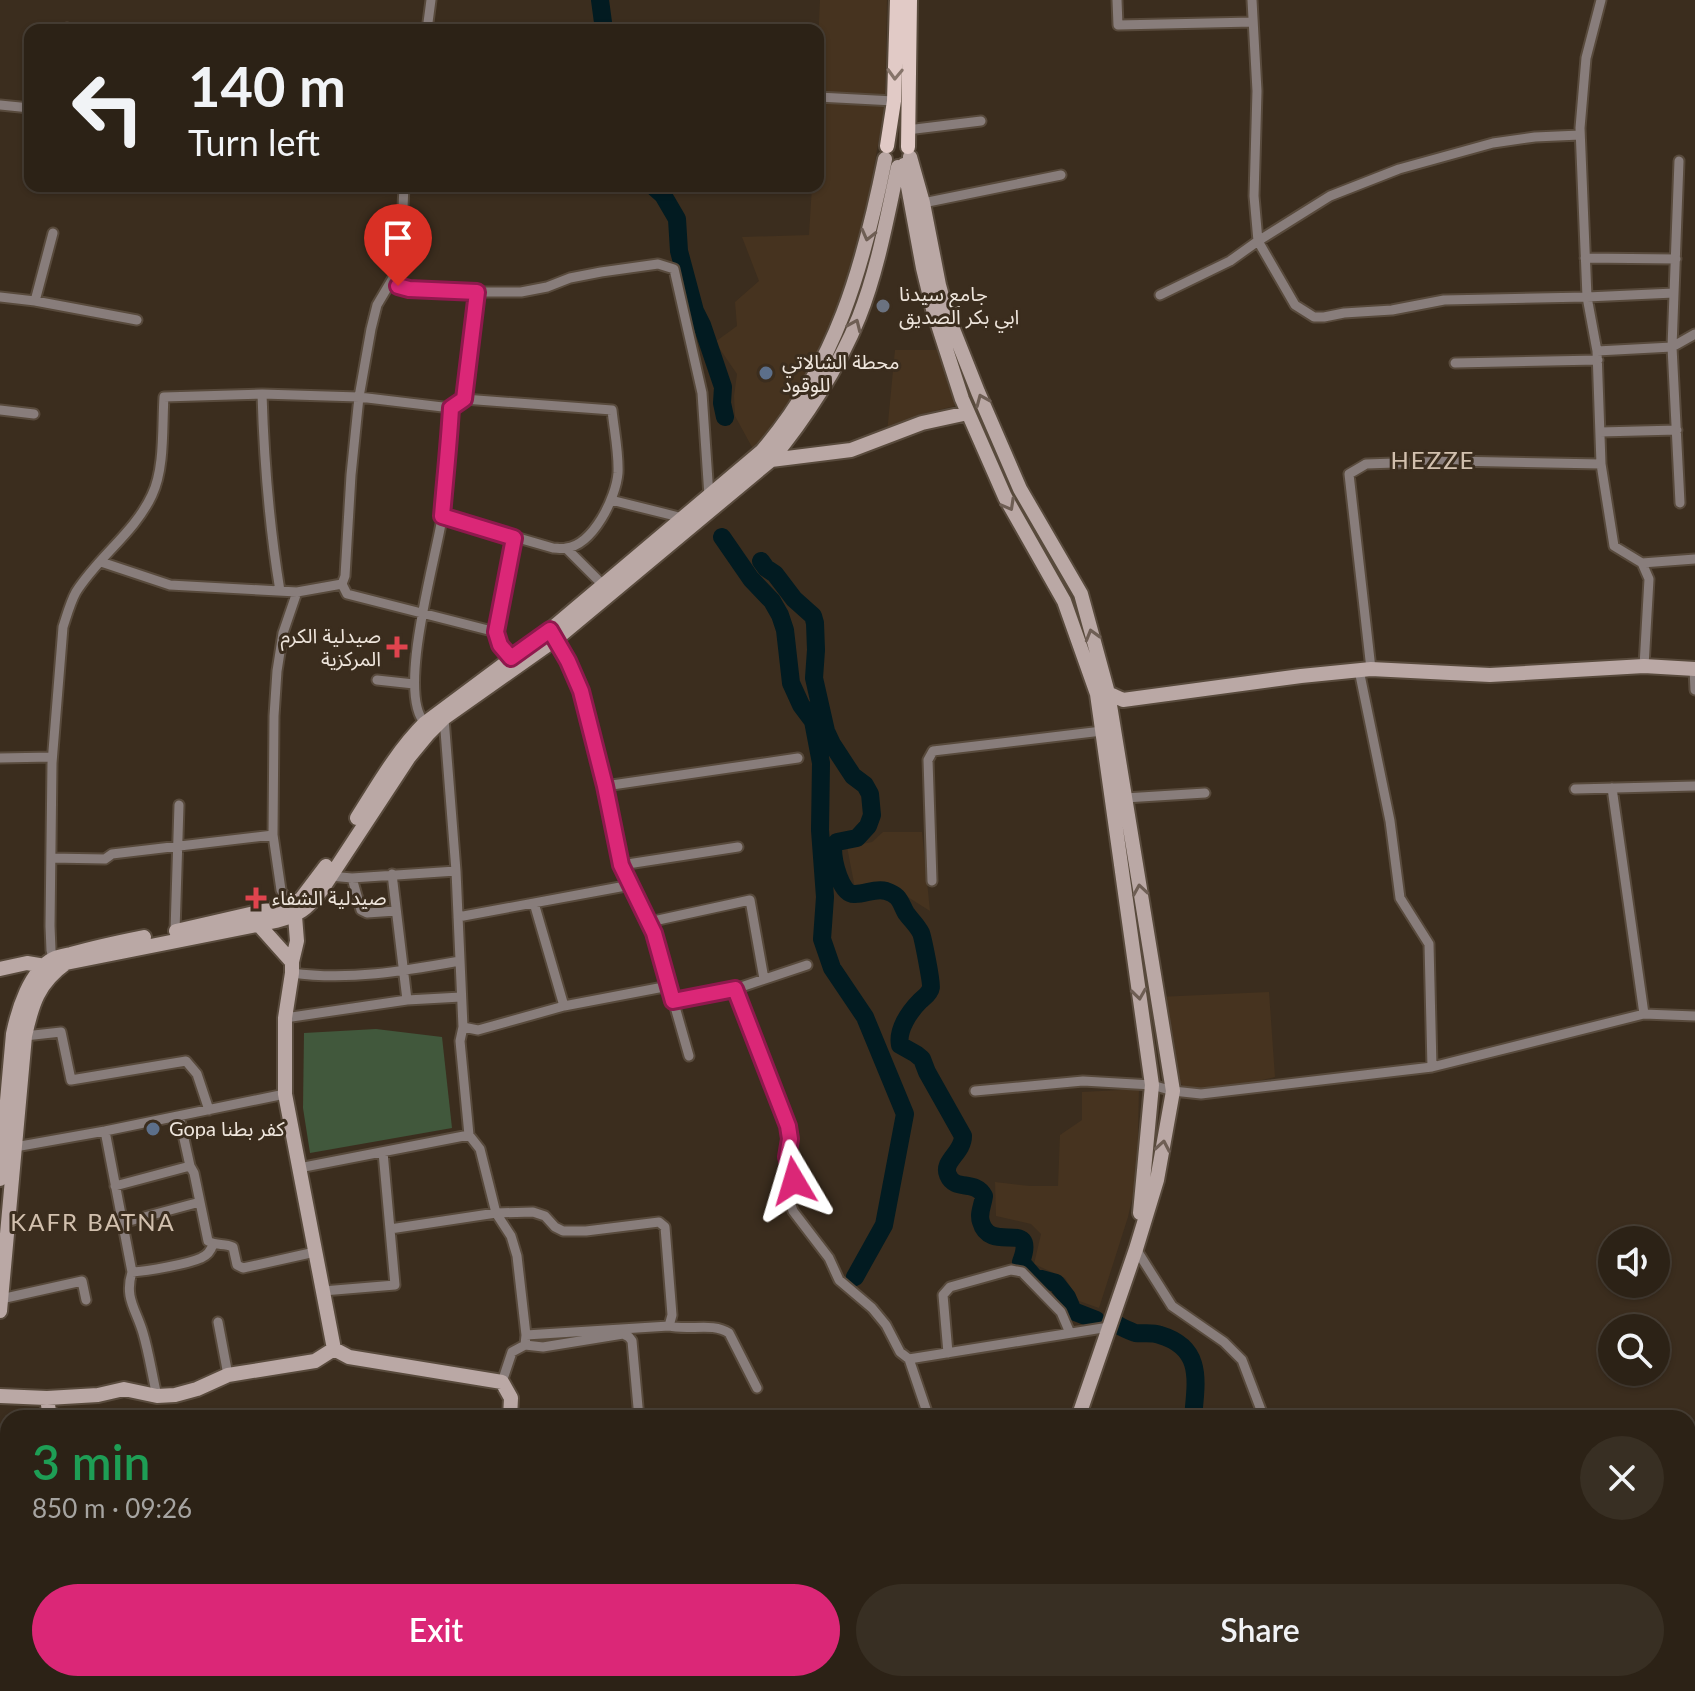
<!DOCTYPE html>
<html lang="en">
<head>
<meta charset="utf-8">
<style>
  body { margin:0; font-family:Lato,"Noto Sans Arabic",sans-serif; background:#382f23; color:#f1f3f6; height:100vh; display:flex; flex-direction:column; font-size:30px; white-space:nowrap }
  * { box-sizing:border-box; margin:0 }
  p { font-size:26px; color:#a6a4a1 }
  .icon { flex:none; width:44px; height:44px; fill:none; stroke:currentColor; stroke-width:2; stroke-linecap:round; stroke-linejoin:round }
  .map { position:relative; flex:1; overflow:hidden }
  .panel { position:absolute; left:0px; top:1410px; width:1696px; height:282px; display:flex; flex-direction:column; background:#2c2216; border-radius:24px 24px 0 0; box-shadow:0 2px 6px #0004,0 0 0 2px #483f35 }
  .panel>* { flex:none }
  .banner { position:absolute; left:24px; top:24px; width:800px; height:168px; border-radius:16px; box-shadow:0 2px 6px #0004,0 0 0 2px #483f35; background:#2c2216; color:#f1f3f6; overflow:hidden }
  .fabs { position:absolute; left:1598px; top:1226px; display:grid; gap:16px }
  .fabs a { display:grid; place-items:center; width:72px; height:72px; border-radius:50%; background:#2c2216; box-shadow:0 2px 6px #0004,0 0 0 2px #483f35; font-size:40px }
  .pin { position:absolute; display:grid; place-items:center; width:68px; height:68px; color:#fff; margin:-82px -34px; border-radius:50% 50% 50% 0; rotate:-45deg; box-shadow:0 0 8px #0007 }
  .pin .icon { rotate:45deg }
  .me { position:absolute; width:88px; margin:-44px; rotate:353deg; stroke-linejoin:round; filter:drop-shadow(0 0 6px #0008) }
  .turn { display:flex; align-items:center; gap:28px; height:168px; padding:0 32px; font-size:36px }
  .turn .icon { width:104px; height:104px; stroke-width:2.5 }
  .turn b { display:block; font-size:56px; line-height:68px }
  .round { display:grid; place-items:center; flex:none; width:84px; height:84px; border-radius:42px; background:#382f23 }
  .head { display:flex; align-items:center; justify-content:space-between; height:136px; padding:0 32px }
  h1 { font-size:48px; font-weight:600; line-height:60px; color:#1e9e55 }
  .primary-button { display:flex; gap:16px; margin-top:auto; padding:16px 32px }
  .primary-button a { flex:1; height:92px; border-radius:48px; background:#db2777; color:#fff; font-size:32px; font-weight:600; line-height:92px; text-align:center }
  .primary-button a+a { background:#382f23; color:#f1f3f6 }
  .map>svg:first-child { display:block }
</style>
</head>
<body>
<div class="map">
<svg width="1695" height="1691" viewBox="0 0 1695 1691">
  <rect width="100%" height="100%" fill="#3b2d1e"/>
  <path fill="#46331f" d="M820 0H887L885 106 862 232 845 297 821 348 778 422 753 449 735 416 734 396 737 374 715 342 737 326 735 302 759 281 742 237 809 235 812 186H818V45Z
    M895 350H941L955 406 918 415 887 433Z
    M883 832H922L930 911 884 882 855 888 847 847 872 842Z
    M1269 992 1275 1077 1233 1087 1186 1089 1170 1072 1157 997Z
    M1139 1089 1137 1177 1128 1217 1099 1308 1079 1301 1065 1278 1034 1264 1041 1234 1031 1224 996 1216 995 1182 1030 1186H1058L1060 1135 1082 1120V1092Z"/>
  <path fill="#41583c" d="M376 1029 442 1037 452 1128 310 1153 303 1108 304 1033Z"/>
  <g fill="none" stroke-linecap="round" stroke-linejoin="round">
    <path stroke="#021b21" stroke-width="18" d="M600 0 604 30
      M653 186 663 195 677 219 679 251 695 311 702 325 723 387 722 403 725 417
      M722 537 751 579 772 601 780 615 785 630 791 683 801 705 813 721 821 763 820 830 825 897 822 939 832 968 865 1017 905 1114 884 1225 855 1277
      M761 561 766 568 775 574 794 599 813 616 815 623 816 650 814 678 826 731 832 744 853 776 865 785 870 794 872 815 868 826 857 838 837 842 833 848C833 860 840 895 855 894 866 894 875 888 886 891 889 892 894 894 897 897 901 901 903 908 906 913 911 920 917 925 921 933 923 938 932 984 931 987 930 994 924 997 920 1001 909 1012 897 1030 900 1045L916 1054 922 1059 927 1072 963 1136C963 1153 942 1161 948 1175 955 1192 975 1179 984 1196 983 1205 978 1213 981 1222 990 1255 1038 1217 1021 1262L1034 1277 1056 1283 1067 1297 1073 1311 1096 1320
      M1118 1325C1123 1328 1130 1331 1135 1333 1144 1334 1152 1332 1160 1335 1204 1348 1196 1382 1193 1418
      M1278 1684 1279 1691"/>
    <defs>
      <path id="street" d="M1117 0 1118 25 1253 22
        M1252 0 1257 91 1254 196 1258 241 1295 305 1314 317H1324L1344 313 1392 310 1444 300 1587 297 1674 293
        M1601 0 1586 58 1580 128 1587 297 1597 351 1601 464 1614 546 1642 563 1649 579 1644 666
        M67 28V30
        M427 30 431 0
        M818 97 894 101
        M0 105 30 108
        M907 130 981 121
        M1679 161 1672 347 1680 503
        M404 186 402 228 396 273 377 305 371 329 359 397 351 475 345 576 342 584 347 594 496 632
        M923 203 1061 175
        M1585 258 1676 259
        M391 282 409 289 477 292H521L547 287 570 278 601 272 658 264 674 269 702 393 709 496
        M1160 295 1230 261 1258 241 1330 196 1399 169 1493 143 1535 137 1580 135
        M0 297 35 301 137 320
        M35 301 53 233
        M1597 351 1672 347 1695 334
        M1455 363 1598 360
        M262 394C264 461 269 524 280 591
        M464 399 477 292
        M0 410 34 414
        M1600 432 1677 430
        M611 500 683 518
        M566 548 603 585
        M101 562 170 585 297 592 342 584
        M1642 563 1695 559
        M554 636 568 661 581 691 605 786 621 865 654 933 689 1056
        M511 658 500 645 496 632 514 538
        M1371 669 1349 474 1366 464 1452 461 1601 464
        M1694 669 1695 690
        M1359 670 1390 821 1400 898 1429 944 1432 1067
        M377 680 414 684
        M443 717 444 718 456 871 463 1027 460 1041 469 1135 480 1149 496 1213 511 1236 517 1256 526 1335 525 1345 512 1352 502 1382
        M425 723C396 695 436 558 442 518 444 506 443 494 444 481 445 473 447 465 448 457 451 441 450 424 451 408
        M0 758 52 757
        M605 786 798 758
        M1612 788 1644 1014
        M1575 789 1695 786
        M1125 798 1205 793
        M51 858 105 859 112 854 273 835
        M621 865 738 847
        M392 874 407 1000
        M330 876 352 878 456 871
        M352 878 361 910 367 913 396 911
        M932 881 928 760 933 751 1102 731
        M534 903 564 1006
        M289 905 281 890 273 835 274 716 277 671 283 633 297 592
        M458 917 631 885
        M649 922 750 900 764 979
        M175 931 179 805
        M53 959 51 950 50 926 52 763 63 627C67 615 70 603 76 592 98 557 135 532 152 495 165 468 162 426 164 397L262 394 359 397 451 408 464 399 612 410C614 430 619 453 618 473 616 498 593 545 566 548 562 549 557 548 553 548L442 516
        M292 973C349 981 404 971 460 961
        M735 989 788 1126 790 1139 787 1157 795 1187 790 1202 793 1211 829 1258 839 1280 872 1308 886 1325 900 1352 909 1359 929 1418
        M673 1001 735 989 807 965
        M285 1018 407 1000 461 997
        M463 1027 478 1030 564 1006 669 986
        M25 1036 61 1032 71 1080 186 1061 197 1074 209 1110
        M975 1091 1083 1081 1152 1085 1173 1091 1201 1094 1432 1067 1644 1014 1695 1016
        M179 1116 190 1166 194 1173 208 1241C216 1246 224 1243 233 1247L237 1265 243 1268 315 1252
        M105 1131 132 1272C124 1298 136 1309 143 1333 149 1353 152 1375 157 1396
        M15 1147 105 1131 285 1094
        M299 1168 469 1135
        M115 1186 190 1166
        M122 1223 200 1202
        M390 1229 496 1213 533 1212 545 1216 555 1227 563 1231H586L659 1222 665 1227 672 1315 669 1326
        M1136 1249 1172 1306 1224 1342 1242 1360 1264 1418
        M132 1272C148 1271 188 1264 201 1258 208 1255 211 1251 213 1244
        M323 1291 395 1285 383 1152
        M1 1299 82 1281 86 1300
        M218 1322 228 1375
        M526 1335 669 1326C688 1331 713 1322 729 1333L757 1388
        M525 1345 543 1347 623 1334 629 1337 632 1341 639 1418
        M948 1353 943 1295 950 1287 1011 1270 1022 1272 1061 1312 1070 1333
        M909 1359 1109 1327
        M0 1589 8 1591
        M1688 1663H1695
        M238 1684 239 1691
        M345 1684 346 1690
        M574 1684 581 1691
        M831 1684 833 1691
        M1351 1684V1691
        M100 1689 112 1684
        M519 1691 526 1684
        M713 1691 726 1684
        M1477 1691 1500 1684"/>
      <path id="secondary" d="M910 157 923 203 939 285 947 314 978 392 1020 489 1081 594 1108 693 1173 1091 1157 1180 1136 1249 1078 1418
        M904 165 923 268 933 309 962 399 1005 497 1064 601 1097 694 1152 1085 1140 1213
        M771 460 851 450 922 423 968 413
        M1104 694 1108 693 1123 700 1301 676 1371 669 1490 675 1644 666 1695 669
        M357 818C378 785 397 751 425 723L550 630 762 451C836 365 863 268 885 159
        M291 909 295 916 297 941 292 962V973L285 1018V1094L334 1349
        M258 924 292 962
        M176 931 289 905 301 899 326 866
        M0 969 27 963 45 966
        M0 1179 13 1034C18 1010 30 971 53 959 58 956 66 955 71 954 95 947 119 942 144 937
        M0 1311 25 1036C32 1004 38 983 66 963L276 921C299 915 307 909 321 891L409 757 428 734 444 718 556 639 771 460C805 419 839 367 859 317 878 269 887 217 898 167
        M0 1396 47 1398 98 1395 124 1389 157 1396 175 1395 197 1389 228 1375 315 1361 334 1349 349 1357 502 1382 511 1398 510 1418
        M47 1398 50 1418
        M991 1691 994 1684"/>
      <path id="primary" d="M887 146 894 101 897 0
        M908 147 910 0"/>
    </defs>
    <use href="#street" stroke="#584a3c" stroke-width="13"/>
    <use href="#secondary" stroke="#584a3c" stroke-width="18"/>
    <use href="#primary" stroke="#584a3c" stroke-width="18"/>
    <use href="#street" stroke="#887d7b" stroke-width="9"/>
    <use href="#secondary" stroke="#baa8a5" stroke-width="14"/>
    <use href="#primary" stroke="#e1cac6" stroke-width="14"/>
  </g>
  <defs><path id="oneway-chevron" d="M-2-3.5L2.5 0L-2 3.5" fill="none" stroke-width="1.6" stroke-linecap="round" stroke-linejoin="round" transform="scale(2)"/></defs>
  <use stroke="#86746a" href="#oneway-chevron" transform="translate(895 74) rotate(92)"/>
  <g stroke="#6e5e54">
    <use href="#oneway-chevron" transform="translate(868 235) rotate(104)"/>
    <use href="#oneway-chevron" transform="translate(855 325) rotate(-66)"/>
    <use href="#oneway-chevron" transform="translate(982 400) rotate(-113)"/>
    <use href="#oneway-chevron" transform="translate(1009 505) rotate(61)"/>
    <use href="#oneway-chevron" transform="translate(1092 635) rotate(-106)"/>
    <use href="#oneway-chevron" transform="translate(1140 890) rotate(-99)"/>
    <use href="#oneway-chevron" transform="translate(1139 994) rotate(82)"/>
    <use href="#oneway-chevron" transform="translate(1163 1146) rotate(-80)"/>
  </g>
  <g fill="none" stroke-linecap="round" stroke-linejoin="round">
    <defs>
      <path id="route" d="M398 286 409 289 477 292 464 399 451 408C449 444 445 480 442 516L514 538 496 632 500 645 511 658 550 630 568 661 581 691 605 786 621 865 654 933 673 1001 735 989 788 1126 790 1139 787 1157 794 1181"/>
    </defs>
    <use href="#route" stroke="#8e194d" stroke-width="20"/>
    <use href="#route" stroke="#db2777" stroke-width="14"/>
  </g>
  <circle fill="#6b7280" stroke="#3b2d1e" stroke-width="3" cx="883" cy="306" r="8"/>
  <g fill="#5c6f8a" stroke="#3b2d1e" stroke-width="3">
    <circle cx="766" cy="373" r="8"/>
    <circle cx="153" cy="1129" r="8"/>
  </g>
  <g fill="#e0444e" stroke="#3b2d1e" stroke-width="3">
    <path d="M393 635h8v8h8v8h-8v8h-8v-8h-8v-8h8z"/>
    <path d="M252 886h8v8h8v8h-8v8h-8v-8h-8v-8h8z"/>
  </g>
  <g text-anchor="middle" stroke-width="6" stroke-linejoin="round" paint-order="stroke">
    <g font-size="20" fill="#eee5dc" stroke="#3b2d1e" text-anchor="start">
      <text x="899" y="301">جامع سيدنا<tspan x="899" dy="23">ابي بكر الصديق</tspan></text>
      <text x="782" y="369">محطة الشالاتي<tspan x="782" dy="23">للوقود</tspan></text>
      <text x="381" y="643" text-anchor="end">صيدلية الكرم<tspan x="381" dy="23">المركزية</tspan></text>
      <text x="272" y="905">صيدلية الشفاء</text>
      <text x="169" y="1136">Gopa كفر بطنا</text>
    </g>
    <g font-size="24" letter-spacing="2" fill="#d2c0ae" stroke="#3b2d1e">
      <text x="1433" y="469">HEZZE</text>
      <text x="93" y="1231">KAFR BATNA</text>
    </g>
  </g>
</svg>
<div class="fabs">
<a><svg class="icon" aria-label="sound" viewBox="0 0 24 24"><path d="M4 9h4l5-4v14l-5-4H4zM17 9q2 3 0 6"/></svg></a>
<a><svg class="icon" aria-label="search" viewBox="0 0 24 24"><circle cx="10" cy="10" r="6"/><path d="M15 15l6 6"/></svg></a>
</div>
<div class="pin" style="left:398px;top:286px;background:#d93025"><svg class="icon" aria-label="arrive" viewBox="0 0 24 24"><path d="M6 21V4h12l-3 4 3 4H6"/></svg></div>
<svg class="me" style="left:794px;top:1181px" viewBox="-20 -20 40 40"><path d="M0-17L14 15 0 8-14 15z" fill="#db2777" stroke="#fff" stroke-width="4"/></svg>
<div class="banner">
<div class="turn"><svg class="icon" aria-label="left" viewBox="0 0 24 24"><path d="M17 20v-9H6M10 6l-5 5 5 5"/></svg><div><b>140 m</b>Turn left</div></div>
</div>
<section class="panel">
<div class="head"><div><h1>3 min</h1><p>850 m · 09:26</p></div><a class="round"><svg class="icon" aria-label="close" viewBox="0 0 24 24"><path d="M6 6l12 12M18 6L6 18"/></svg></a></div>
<div class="primary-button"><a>Exit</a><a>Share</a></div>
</section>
</div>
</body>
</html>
